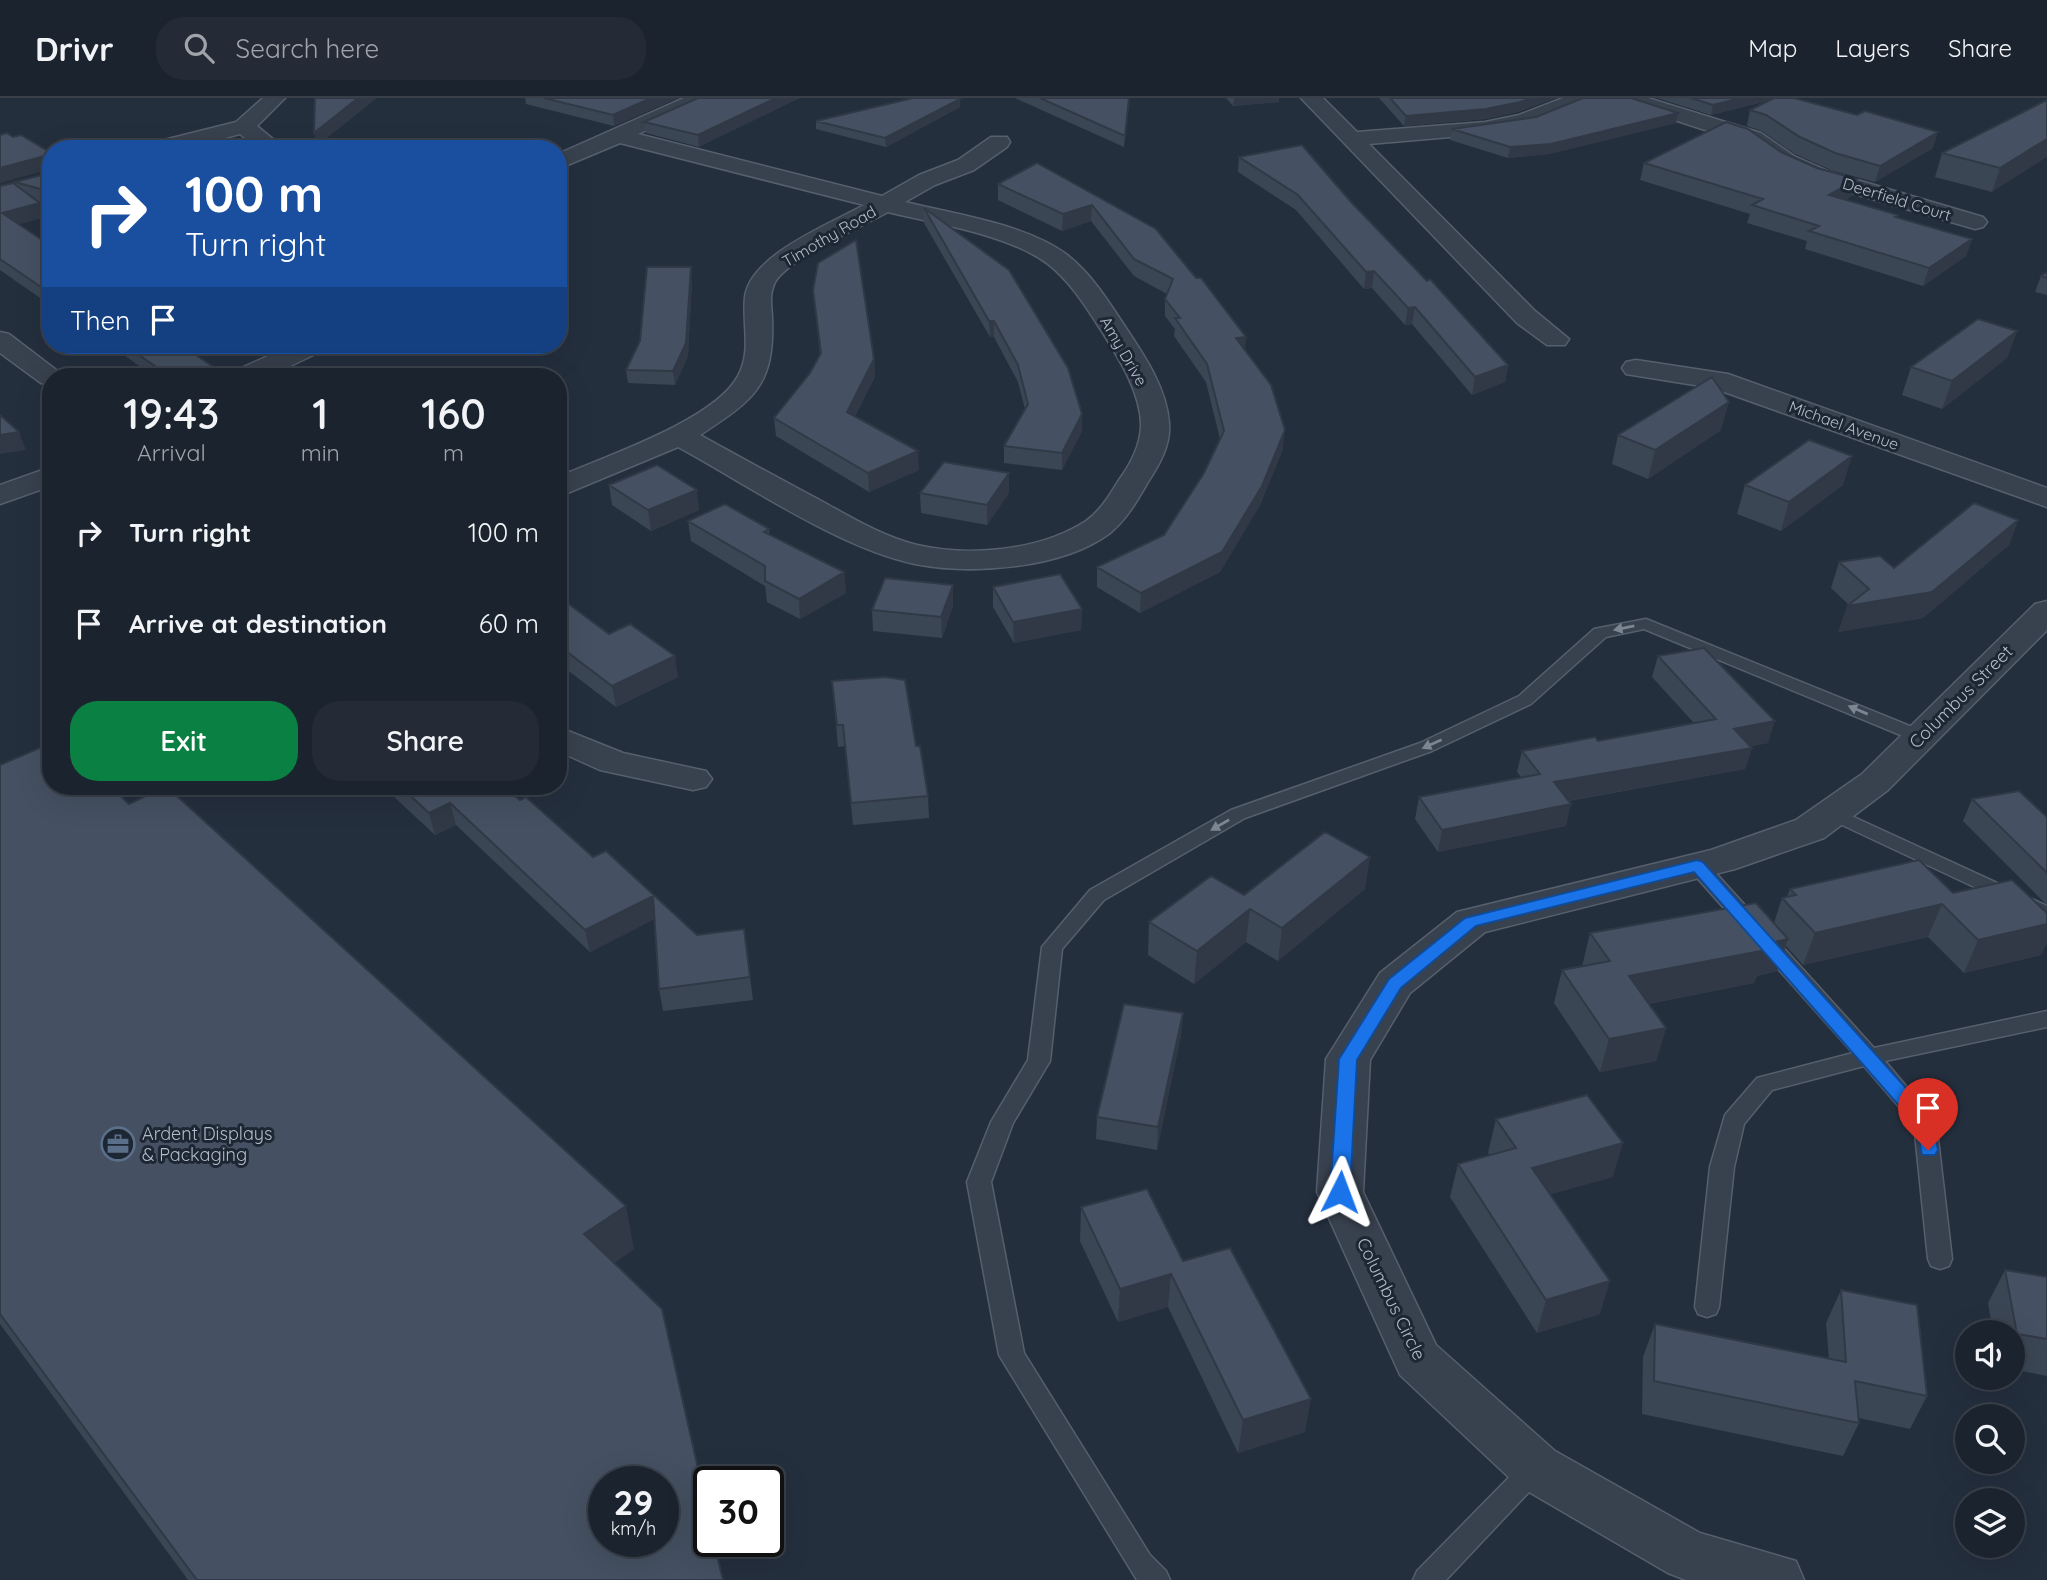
<!DOCTYPE html>
<html lang="en">
<head>
<meta charset="utf-8">
<style>
  body { margin:0; font-family:Quicksand,sans-serif; background:#242b36; color:#f1f3f6; height:100vh; display:flex; flex-direction:column; font-size:26px; white-space:nowrap }
  * { box-sizing:border-box; margin:0 }
  p { font-size:23px; color:#a0a4aa }
  .icon { flex:none; width:38px; height:38px; fill:none; stroke:currentColor; stroke-width:2; stroke-linecap:round; stroke-linejoin:round }
  .map { position:relative; flex:1; overflow:hidden }
  .sheet { position:absolute; left:42px; top:270px; width:525px; height:427px; display:flex; flex-direction:column; background:#1b232e; border-radius:28px; box-shadow:0 7px 28px #0002,0 0 0 2px #39404a }
  .sheet>* { flex:none }
  .hud { position:absolute; left:42px; top:42px; width:525px; height:214px; border-radius:28px; box-shadow:0 7px 28px #0002,0 0 0 2px #39404a; background:#1a4fa0; color:#fff; overflow:hidden }
  .buttons { position:absolute; left:1955px; top:1222px; display:grid; gap:14px }
  .buttons a { display:grid; place-items:center; width:70px; height:70px; border-radius:50%; background:#1b232e; box-shadow:0 7px 28px #0002,0 0 0 2px #39404a; font-size:35px }
  .speed { position:absolute; left:588px; top:1368px; display:flex; gap:14px; font-size:35px; font-weight:700; text-align:center }
  .speed>* { display:grid; place-content:center; width:91px; height:91px; border-radius:50%; background:#1b232e; box-shadow:0 7px 28px #0002,0 0 0 2px #39404a; line-height:1 }
  .speed small { font-size:18px; font-weight:400 }
  .speed .limit { border:4px solid #111; border-radius:10px; background:#fff; color:#111 }
  .pin { position:absolute; display:grid; place-items:center; width:60px; height:60px; color:#fff; margin:-72px -30px; border-radius:50% 50% 50% 0; rotate:-45deg; box-shadow:0 0 7px #0007 }
  .pin .icon { rotate:45deg }
  .me { position:absolute; width:77px; margin:-38px; rotate:3deg; stroke-linejoin:round; filter:drop-shadow(0 0 5px #0008) }
  .turn { display:flex; align-items:center; gap:24px; height:147px; padding:0 28px; font-size:32px }
  .turn .icon { width:91px; height:91px; stroke-width:2.5 }
  .turn b { display:block; font-size:49px; line-height:60px }
  .then { display:flex; align-items:center; height:66px; padding:0 28px; background:#0003; gap:14px; font-size:26px }
  .eta { display:flex; justify-content:space-evenly; align-items:center; height:119px; text-align:center }
  .eta b { font-size:42px; font-weight:600; line-height:49px }
  .cta { display:flex; gap:14px; margin-top:auto; padding:14px 28px }
  .cta a { flex:1; height:80px; border-radius:28px; background:#0b8043; color:#fff; font-size:28px; font-weight:600; line-height:80px; text-align:center }
  .cta a+a { background:#242b36; color:#f1f3f6 }
  ul { padding:0; list-style:none }
  li { display:flex; align-items:center; gap:21px; height:91px; padding:0 28px }
  li div { flex:1 }
  li b { display:block; font-size:26px }
  li em { font-style:normal }
  header { display:flex; align-items:center; gap:42px; box-sizing:border-box; height:98px; padding:0 35px; background:#1b232e; border-bottom:2px solid #39404a }
  header strong { font-size:33px }
  nav { display:flex; gap:38px; margin-inline-start:auto; font-size:24px }
  .search { width:490px; height:63px; background:#242b36; display:flex; align-items:center; gap:18px; box-sizing:border-box; padding:0 24px; border-radius:28px; color:#a0a4aa; font-size:26px }
  .map>svg:first-child { display:block }
</style>
</head>
<body>
<header>
<strong>Drivr</strong>
<div class="search"><svg class="icon" aria-label="search" viewBox="0 0 24 24"><circle cx="10" cy="10" r="6"/><path d="M15 15l6 6"/></svg>Search here</div>
<nav><a>Map</a><a>Layers</a><a>Share</a></nav>
</header>
<div class="map">
<svg width="2047" height="1482" viewBox="0 0 2047 1482">
  <rect width="100%" height="100%" fill="#242f3e"/>
  <g fill="none" stroke-linecap="round" stroke-linejoin="round">
    <defs>
      <path id="service" d="M1646 521 1927 635 1930 639 1921 644 1915 643 1644 531 1606 539 1531 606 1432 653 1245 720 1104 802 1062 851 1050 963 1013 1025 991 1084 1024 1255 1150 1457 1166 1473 1170 1482H1137L999 1257 967 1084 991 1024 1028 962 1042 849 1090 792 1231 712 1420 645 1519 598 1594 531Z
        M1832 709 2047 808V823L1825 719 1823 715Z
        M1697 761 1704 762 1874 950 2047 913V929L1885 963 1936 1024 1952 1161 1949 1168 1940 1171 1931 1168 1928 1161 1914 1026 1864 968 1772 992 1744 1026 1734 1069 1719 1209 1716 1216 1707 1219 1698 1216 1695 1209 1710 1069 1725 1017 1757 980 1853 955 1690 772 1687 767Z
        M1535 1358 1544 1362 1548 1370 1544 1378 1446 1482H1413L1417 1473 1526 1362Z"/>
      <path id="minor" d="M263 0H285L257 28 285 51H259L240 36 183 51H145L148 46 236 24Z
        M684 0H711L708 4 638 36 882 98 919 77 958 62 991 39H1007L1010 44 1007 49 974 72 935 87 905 104C954 116 1025 126 1066 156 1091 175 1109 204 1126 230 1144 257 1167 291 1169 325 1171 347 1159 367 1148 384 1137 403 1127 421 1110 435 1062 471 972 477 915 466 839 450 748 387 678 349L558 399V379C604 359 715 322 738 278 752 253 742 226 745 199 750 157 830 126 864 107L620 45 558 71V56ZM888 114C936 126 1008 136 1048 166 1070 183 1086 209 1101 232 1118 259 1142 296 1141 329 1140 348 1130 367 1119 382 1109 398 1101 412 1086 423 1040 453 970 459 917 447 884 439 854 421 825 405 783 383 742 360 700 337 755 301 775 287 772 218 771 206 769 192 777 181 795 158 860 129 888 114Z
        M1301 0H1323L1357 34 1485 24 1519 17 1563 0H1592L1589 4 1533 27 1485 36 1369 46 1535 213 1569 241 1565 247H1547L1517 225Z
        M1616 0H1648L1761 35 1794 58 1830 74 1983 119 1987 124 1983 129 1975 131 1814 84 1778 68 1745 45 1619 4Z
        M0 234 9 236 64 278H51V287L41 285 0 255Z
        M292 247H326L322 253 269 278H233L237 272Z
        M1636 262 1728 276 2047 390V409L1713 290 1626 276 1622 270 1626 264Z
        M51 369V388L0 406V387Z
        M2047 503V532L1888 692 1824 740 1735 771 1485 834 1410 895 1370 962 1363 1094 1436 1247 1555 1353 1700 1435 1796 1463 1804 1482H1686L1668 1475 1517 1387 1400 1277 1317 1094 1326 961 1380 875 1457 814 1711 752 1796 722 1862 676 2035 506Z
        M558 629 623 655 706 673 712 681 706 689 693 692 600 672 558 653Z"/>
    </defs>
    <use href="#service" stroke="#565f6c" stroke-width="3"/>
    <use href="#minor" stroke="#565f6c" stroke-width="3"/>
    <use href="#service" fill="#38414e" fill-rule="evenodd"/>
    <use href="#minor" fill="#38414e" fill-rule="evenodd"/>
  </g>
  <path fill="#3b4654" d="M525 0H678L614 28 526 6Z
    M698 0 699 49 646 35 644 24Z
    M1015 0H1129L1124 49Z
    M1226 0H1279V4L1233 8Z
    M1379 0H1556L1518 14 1485 21 1404 28Z
    M1657 0H1771V1L1933 50 1875 84 1831 72 1795 56 1762 33 1747 28 1750 12 1767 3 1711 17Z
    M960 1V9L886 49 816 31V23Z
    M2047 2 1992 94 1935 79 1942 55Z
    M1676 25 1549 56 1508 60 1450 42 1452 31Z
    M13 39 51 55V107L38 103 40 105 45 119 19 126 51 148V202L46 204 0 172V88L16 87 15 84 49 75 48 72Z
    M1781 54 1852 98 1845 102 1897 119 1972 141 1966 158 1923 188 1805 151 1807 143 1747 125 1750 116 1640 82 1644 65Z
    M1239 59 1351 104 1508 267 1505 284 1472 297 1412 226 1405 227 1372 190 1364 191 1296 112 1238 74Z
    M1037 65 1156 131 1245 252 1283 351 1260 407 1220 474 1140 515 1097 489V469L1164 437 1204 375 1220 341 1206 284 1174 238 1175 231 1165 218V201L1167 196 1134 178 1091 123 1062 133 998 102V86Z
    M924 110 1082 333 1062 372 1004 365V348L1025 311 1018 284 994 239H990L924 125Z
    M2047 174V197L2035 194 2041 178Z
    M692 182 688 258 675 287 628 285 626 272Z
    M813 192 874 261 875 279 855 318 919 372 869 394 776 338 774 320 810 275 820 257Z
    M2017 233 2007 260 1942 311 1902 297 1911 269Z
    M110 247H181L227 278H153Z
    M1721 332 1648 381 1612 366 1618 337Z
    M609 387 699 412 651 433 612 407Z
    M1745 387H1843L1781 433 1737 416Z
    M920 395H1009L987 427 921 415Z
    M2018 422 2009 447 1923 520 1838 534 1849 507 1831 490 1839 464 1894 470Z
    M688 423 769 431V436L844 474 846 495 800 521 767 504 765 488 691 443Z
    M993 489 1082 511 1081 532 1014 545 993 509Z
    M558 498 609 536 678 579 616 609 558 565Z
    M953 508 942 540 873 533 872 512Z
    M1658 558 1768 645 1751 648 1752 650 1745 671 1569 703 1566 728 1438 754 1415 721 1419 699 1521 679 1517 674 1522 653 1598 643 1694 625 1652 579Z
    M832 583 916 648 928 698 929 720 853 727 845 648 838 649Z
    M0 667 129 706 634 1151 614 1165 723 1482H188L0 1226Z
    M390 688H503L593 759 697 837 744 831 753 902 663 913 659 891 654 821 590 854 456 727 435 737 392 697Z
    M1972 701 2047 719V807L1963 723Z
    M1365 791 1278 863 1246 844 1194 886 1148 857 1149 824 1244 797Z
    M1790 791 1953 795 2041 857 1964 875 1928 839 1803 867 1786 848 1777 873 1757 878 1754 885 1648 906 1666 930 1656 963 1600 974 1554 905 1562 872 1582 869 1590 835 1774 825 1782 800 1787 799Z
    M1183 915 1181 937 1157 1052 1096 1041 1097 1019Z
    M1496 1021 1613 1079 1550 1096 1600 1216 1537 1235 1450 1099 1458 1066 1490 1057 1488 1055Z
    M1081 1109 1183 1163 1305 1334 1238 1355 1168 1209 1118 1224 1080 1143Z
    M2005 1172 2047 1179V1278L2012 1271V1234H1993L1988 1205Z
    M1841 1192 1927 1298 1910 1331 1859 1320V1325L1843 1358 1642 1316 1643 1259 1655 1226 1829 1261 1826 1225Z"/>
  <path fill="#303945" d="M358 0H377L317 48 314 35Z
    M651 0H678L614 28 613 17Z
    M776 0H800L699 49 698 37Z
    M1234 0H1279V4L1233 8Z
    M1532 0H1556L1518 14 1485 21 1404 28 1406 18Z
    M1741 0H1771V2L1711 17 1713 7Z
    M960 1V9L886 49 885 40Z
    M1678 15 1676 25 1549 56 1508 60 1510 49Z
    M1938 34 1933 50 1875 84 1880 68Z
    M2047 41V59L1992 94 2000 70Z
    M48 57 51 71 0 85V70Z
    M1857 81 1852 98 1824 114 1829 97Z
    M40 105 45 119 7 130 2 115Z
    M1092 107 1091 123 1062 133 1063 116Z
    M1972 141 1966 158 1923 188 1929 170Z
    M691 169 692 182 688 258 675 287 673 273Z
    M1374 173 1372 190 1364 191 1366 174Z
    M51 186V202L46 204 41 189Z
    M1415 209 1412 226 1405 227 1408 210Z
    M989 223H994V239H990Z
    M2017 233 2007 260 1942 311 1952 283Z
    M1246 239 1245 257 1236 240Z
    M874 261 875 279 848 332 847 314Z
    M1508 267 1505 284 1472 297 1475 279Z
    M1729 304 1721 332 1648 381 1655 352Z
    M1082 316V333L1062 372V355Z
    M1285 332 1283 351 1260 407 1220 474 1140 515 1141 495Z
    M19 334 26 352 0 356V337Z
    M918 353 919 372 869 394 868 375Z
    M1852 358 1843 387 1781 433 1789 404Z
    M1009 375V395L987 427V407Z
    M697 392 699 412 651 433 648 412Z
    M2018 422 2009 447 1923 520 1838 534 1847 508Z
    M844 474 846 495 800 521 799 501Z
    M953 487V508L942 540 941 519Z
    M1082 511 1081 532 1014 545 1013 524Z
    M675 558 678 579 616 609 612 588Z
    M1775 623 1768 645 1728 653 1734 631Z
    M1752 650 1745 671 1549 706 1554 684Z
    M450 705 456 727 435 737 429 715Z
    M1571 706 1566 728 1438 754 1442 732Z
    M1370 759 1365 791 1278 863 1282 830Z
    M653 798 657 820 590 854 585 832Z
    M1942 806 1928 839 1803 867 1815 835Z
    M1250 811 1246 844 1194 886 1197 853Z
    M2047 826V845L2041 857 1964 875 1978 842Z
    M1788 841 1777 873 1757 878 1754 885 1620 911 1629 878Z
    M1183 915 1181 937 1157 1052 1158 1029Z
    M1666 930 1656 963 1600 974 1609 941Z
    M1623 1045 1613 1079 1523 1104 1532 1070Z
    M626 1108 634 1151 594 1179 584 1136Z
    M1171 1176 1168 1209 1118 1224 1120 1191Z
    M1610 1183 1600 1216 1537 1235 1546 1202Z
    M1311 1301 1305 1334 1238 1355 1243 1322Z"/>
  <path fill="#455162" stroke="#303945" stroke-width="2" fill-rule="evenodd" d="M315 0H358L314 35Z
    M544 0H651L613 17Z
    M698 0H776L698 37 644 24Z
    M913 0H960V1L885 40 816 23Z
    M1040 0H1129L1125 38Z
    M1390 0H1532L1520 4 1486 11 1406 18Z
    M1583 0H1631L1678 15 1551 46 1510 49 1452 31 1536 19Z
    M1691 0H1741L1713 7Z
    M1774 0H1794L1857 17 1865 13 1938 34 1880 68 1835 55 1800 39 1766 17 1750 12Z
    M2047 2V41L2000 70 1942 55Z
    M1726 24 1748 31 1781 54 1817 70 1857 81 1829 97 1898 117 1895 119 1972 141 1929 170 1809 133 1819 128 1752 107 1763 101 1644 65Z
    M7 35 13 39 21 37 51 55V94L15 84 49 75 48 57 0 70V37Z
    M1302 47 1351 104 1427 183 1430 181 1508 267 1475 279 1415 209 1408 210 1374 173 1366 174 1298 97 1239 59Z
    M1037 65 1156 131 1196 180H1201L1246 239 1236 240 1271 287 1285 332 1262 388 1222 454 1141 495 1097 469 1164 437 1204 375 1224 333 1207 266 1175 220H1180L1165 201 1173 181 1134 161 1092 107 1063 116 998 86Z
    M13 85 40 105 2 115 51 148V186L41 189 0 161V88Z
    M924 110 1009 172 1068 270 1082 316 1062 355 1004 348 1028 306 1018 267 994 223H989Z
    M856 142 874 261 847 314 918 353 868 375 774 320 810 275 821 255 813 192 818 165Z
    M647 169H691L686 245 673 273 626 272 640 243Z
    M2047 174V180L2041 178Z
    M1978 221 2017 233 1952 283 1911 269Z
    M125 247H181L227 278H169Z
    M1712 279 1729 304 1655 352 1618 337Z
    M0 317 19 334 0 337Z
    M1809 342 1852 358 1789 404 1745 387Z
    M944 364 1009 375 987 407 920 395Z
    M657 367 697 392 648 412 609 387Z
    M1974 405 2018 422 1932 494 1847 508 1869 491 1839 464 1880 458 1894 470Z
    M725 406 769 431 764 434 844 474 799 501 765 483V468L688 423Z
    M1060 476 1082 511 1013 524 993 489Z
    M885 480 953 487 941 519 872 512Z
    M558 498 609 536 630 526 675 558 612 588 558 547Z
    M1704 550 1775 623 1734 631 1752 650 1554 684 1571 706 1442 732 1419 699 1540 676 1522 653 1595 639 1598 643 1716 621 1658 558Z
    M885 579 905 582 916 648H920L928 698 851 705 843 627H837L832 583Z
    M51 645V688H110L129 706 166 688 626 1108 584 1136 662 1211 709 1419V1444H714L723 1482H197L0 1216V667ZM604 1384H663V1444H604Z
    M400 688H503L520 702 526 699 593 759 606 753 697 837 744 831 750 879 659 891 653 798 585 832 450 705 429 715Z
    M2019 693 2047 719V775L1972 701Z
    M1325 734 1370 759 1282 830 1250 811 1197 853 1149 824 1211 778 1244 797Z
    M1919 762 1953 795 2012 782 2047 815V826L1978 842 1942 806 1815 835 1782 800 1796 797 1790 791Z
    M1756 805 1788 841 1761 847 1766 852 1629 878 1666 930 1609 941 1562 872 1610 863 1590 835Z
    M1124 906 1183 915 1158 1029 1097 1019Z
    M1587 997 1623 1045 1532 1070 1610 1183 1546 1202 1458 1066 1516 1050 1496 1021Z
    M1147 1091 1183 1163 1230 1150 1311 1301 1243 1322 1171 1176 1120 1191 1081 1109Z
    M2005 1172 2047 1179V1241L2017 1236Z
    M1841 1192 1917 1207 1927 1298 1855 1283 1859 1325 1654 1283 1655 1226 1846 1264Z"/>
  <defs><path id="oneway-solid" d="M-6-.8H1V-3.2L6.5 0L1 3.2V.8H-6Z" transform="scale(1.75)"/></defs>
  <g fill="#7c8592">
    <use href="#oneway-solid" transform="translate(1624 530) rotate(169)"/>
    <use href="#oneway-solid" transform="translate(1858 612) rotate(-157)"/>
    <use href="#oneway-solid" transform="translate(1432 646) rotate(156)"/>
    <use href="#oneway-solid" transform="translate(1220 727) rotate(150)"/>
  </g>
  <path fill="#1a73e8" stroke="#114b97" stroke-width="2" d="M1697 762 1703 764 1932 1019 1938 1052 1935 1057H1922L1916 1027 1694 774 1476 828 1401 890 1357 962 1350 1094 1347 1100H1333L1330 1094 1339 961 1389 881 1465 820Z"/>
  <defs>
    <symbol id="office-ring" viewBox="-11 -11 22 22"><circle r="9.5" fill="#1d2633" stroke="#5c6f8a" stroke-width="1.5"/><path d="M-6-3h4V-5.5h4V-3h4V5H-6ZM-1-4.5V-3h2v-1.5ZM-6 0V1H6V0Z" fill="#5c6f8a"/></symbol>
  </defs>
  <g fill-rule="evenodd">
    <use href="#office-ring" x="99" y="1027" width="38" height="38"/>
  </g>
  <g text-anchor="middle" stroke-width="6" stroke-linejoin="round" paint-order="stroke">
    <g font-size="16" fill="#b4bcc9" stroke="#1d2633">
      <text transform="translate(1897 101) rotate(17)" y="6">Deerfield Court</text>
      <text transform="translate(829 138) rotate(-30)" y="6">Timothy Road</text>
      <text transform="translate(1124 253) rotate(60)" y="6">Amy Drive</text>
      <text transform="translate(1844 327) rotate(20)" y="6">Michael Avenue</text>
    </g>
    <g font-size="18" fill="#b4bcc9" stroke="#1d2633">
      <text transform="translate(1961 599) rotate(-45)" y="6">Columbus Street</text>
      <text transform="translate(1391 1201) rotate(64)" y="6">Columbus Circle</text>
    </g>
    <g font-size="18" fill="#b4bcc9" stroke="#1d2633" text-anchor="start">
      <text x="142" y="1042">Ardent Displays<tspan x="142" dy="21">&amp; Packaging</tspan></text>
    </g>
  </g>
</svg>
<div class="buttons">
<a><svg class="icon" aria-label="sound" viewBox="0 0 24 24"><path d="M4 9h4l5-4v14l-5-4H4zM17 9q2 3 0 6"/></svg></a>
<a><svg class="icon" aria-label="search" viewBox="0 0 24 24"><circle cx="10" cy="10" r="6"/><path d="M15 15l6 6"/></svg></a>
<a><svg class="icon" aria-label="layers" viewBox="0 0 24 24"><path d="M12 4l9 5-9 5-9-5zM3 14l9 5 9-5"/></svg></a>
</div>
<div class="speed"><div>29<small>km/h</small></div><div class="limit">30</div></div>
<div class="pin" style="left:1928px;top:1052px;background:#d93025"><svg class="icon" aria-label="arrive" viewBox="0 0 24 24"><path d="M6 21V4h12l-3 4 3 4H6"/></svg></div>
<svg class="me" style="left:1340px;top:1094px" viewBox="-20 -20 40 40"><path d="M0-17L14 15 0 8-14 15z" fill="#1a73e8" stroke="#fff" stroke-width="4"/></svg>
<div class="hud">
<div class="turn"><svg class="icon" aria-label="right" viewBox="0 0 24 24"><path d="M7 20v-9h11M14 6l5 5-5 5"/></svg><div><b>100 m</b>Turn right</div></div>
<div class="then">Then<svg class="icon" aria-label="arrive" viewBox="0 0 24 24"><path d="M6 21V4h12l-3 4 3 4H6"/></svg></div>
</div>
<section class="sheet">
<div class="eta">
<div><b>19:43</b><p>Arrival</p></div>
<div><b>1</b><p>min</p></div>
<div><b>160</b><p>m</p></div>
</div>
<ul>
<li><svg class="icon" aria-label="right" viewBox="0 0 24 24"><path d="M7 20v-9h11M14 6l5 5-5 5"/></svg><div><b>Turn right</b></div><em>100 m</em></li>
<li><svg class="icon" aria-label="arrive" viewBox="0 0 24 24"><path d="M6 21V4h12l-3 4 3 4H6"/></svg><div><b>Arrive at destination</b></div><em>60 m</em></li>
</ul>
<div class="cta"><a>Exit</a><a>Share</a></div>
</section>
</div>
</body>
</html>
